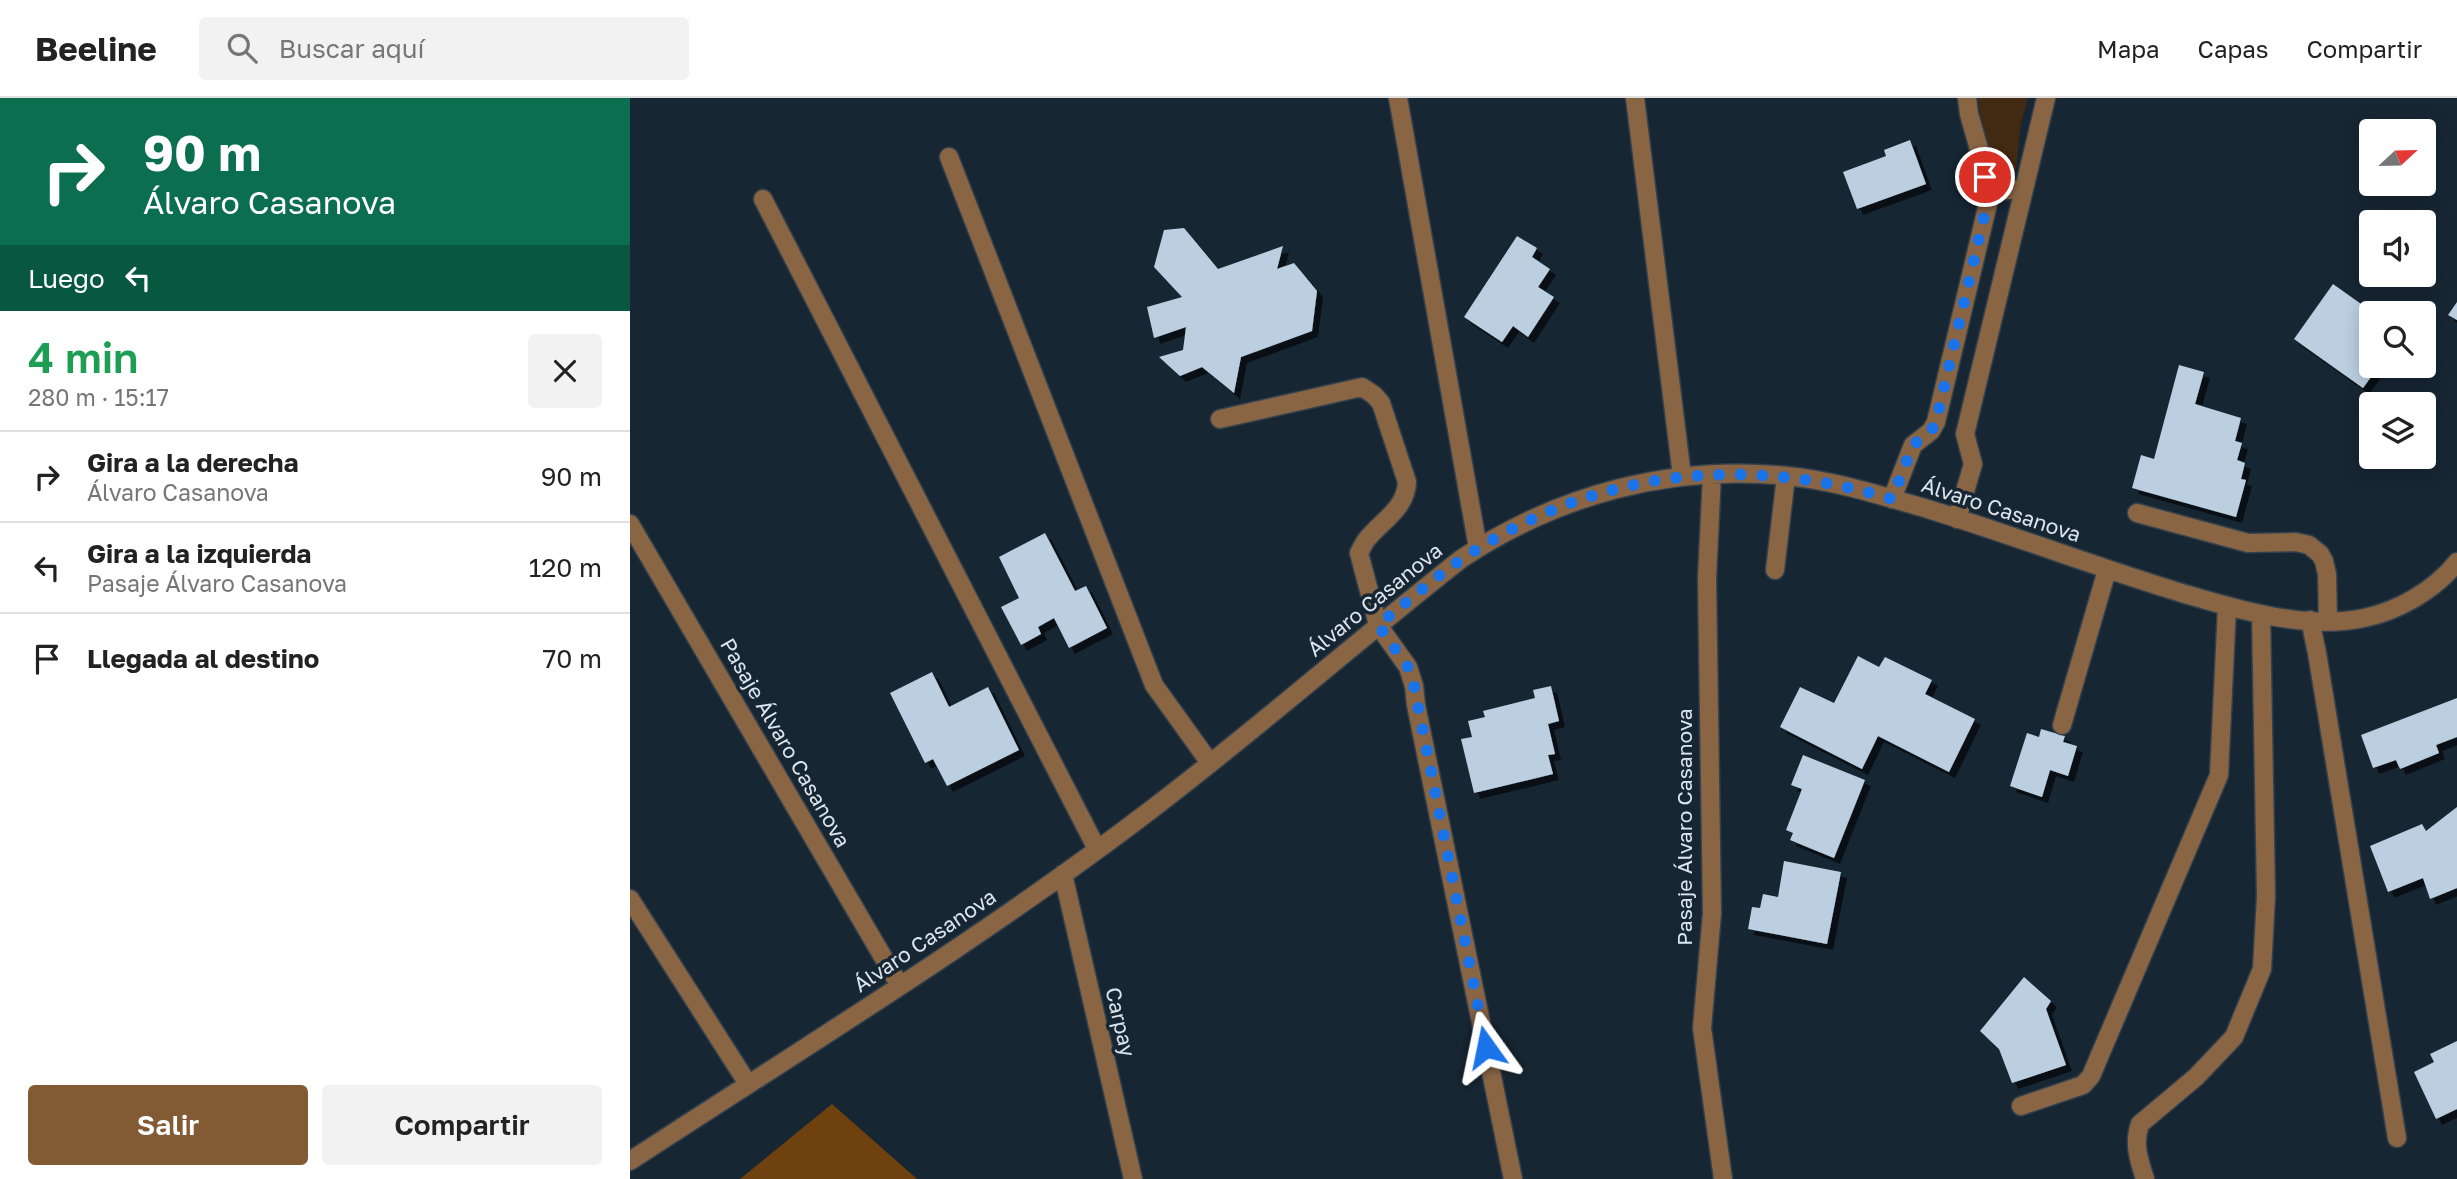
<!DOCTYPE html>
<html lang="es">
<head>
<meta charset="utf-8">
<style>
  body { margin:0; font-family:"Golos Text",sans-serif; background:#f2f2f2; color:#222; height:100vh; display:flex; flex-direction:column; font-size:26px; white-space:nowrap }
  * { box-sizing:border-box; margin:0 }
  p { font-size:23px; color:#767676 }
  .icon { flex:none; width:38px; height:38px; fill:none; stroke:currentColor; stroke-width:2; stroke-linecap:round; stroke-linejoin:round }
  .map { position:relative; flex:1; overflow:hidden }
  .sheet { display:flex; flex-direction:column; background:#fff; width:630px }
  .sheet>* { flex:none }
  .banner { background:#0b6e4f; color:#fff; overflow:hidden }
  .needle { width:46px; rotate:68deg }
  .tools { position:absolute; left:1729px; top:21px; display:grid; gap:14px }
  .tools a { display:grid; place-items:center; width:77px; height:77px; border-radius:7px; background:#fff; box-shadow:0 4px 18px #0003; font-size:35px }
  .pin { position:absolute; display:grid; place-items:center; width:60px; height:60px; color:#fff; margin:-30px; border:4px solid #fff; border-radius:50%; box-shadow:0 2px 7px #0007 }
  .me { position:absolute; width:77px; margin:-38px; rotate:348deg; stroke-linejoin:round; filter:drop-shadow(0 0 5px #0008) }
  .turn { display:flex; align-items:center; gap:24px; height:147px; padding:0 28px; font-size:32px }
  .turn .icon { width:91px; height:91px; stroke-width:2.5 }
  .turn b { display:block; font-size:49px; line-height:60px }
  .then { display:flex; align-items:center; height:66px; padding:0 28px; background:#0003; gap:14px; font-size:26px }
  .round { display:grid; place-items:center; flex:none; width:74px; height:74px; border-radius:7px; background:#f2f2f2 }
  .headline { display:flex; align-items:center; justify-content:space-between; height:119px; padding:0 28px }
  h1 { font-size:42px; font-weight:600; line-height:52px; color:#1e9e55 }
  .action { display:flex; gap:14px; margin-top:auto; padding:14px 28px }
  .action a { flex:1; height:80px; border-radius:7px; background:#825b34; color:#fff; font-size:28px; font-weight:600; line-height:80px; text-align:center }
  .action a+a { background:#f2f2f2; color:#222 }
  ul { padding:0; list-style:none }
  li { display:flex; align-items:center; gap:21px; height:91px; padding:0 28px; border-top:2px solid #e0e0e0 }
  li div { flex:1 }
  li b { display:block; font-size:26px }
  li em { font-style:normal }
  header { display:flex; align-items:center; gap:42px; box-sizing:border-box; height:98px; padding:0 35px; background:#fff; border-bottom:2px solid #e0e0e0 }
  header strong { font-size:33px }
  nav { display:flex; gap:38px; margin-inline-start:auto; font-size:24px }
  .search { width:490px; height:63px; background:#f2f2f2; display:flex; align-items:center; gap:18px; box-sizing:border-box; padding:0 24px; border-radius:7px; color:#767676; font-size:26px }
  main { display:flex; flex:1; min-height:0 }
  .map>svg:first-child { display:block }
</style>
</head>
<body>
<header>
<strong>Beeline</strong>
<div class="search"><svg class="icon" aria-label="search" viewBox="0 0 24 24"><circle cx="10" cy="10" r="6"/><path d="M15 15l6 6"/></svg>Buscar aquí</div>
<nav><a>Mapa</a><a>Capas</a><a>Compartir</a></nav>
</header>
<main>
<section class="sheet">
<div class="banner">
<div class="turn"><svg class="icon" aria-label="right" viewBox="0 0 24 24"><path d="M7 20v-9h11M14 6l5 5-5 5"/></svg><div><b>90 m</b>Álvaro Casanova</div></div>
<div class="then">Luego<svg class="icon" aria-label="left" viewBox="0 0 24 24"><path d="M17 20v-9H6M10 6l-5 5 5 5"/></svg></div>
</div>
<div class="headline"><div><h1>4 min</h1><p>280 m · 15:17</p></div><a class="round"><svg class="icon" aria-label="close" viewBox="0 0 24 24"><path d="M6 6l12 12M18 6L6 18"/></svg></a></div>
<ul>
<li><svg class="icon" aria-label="right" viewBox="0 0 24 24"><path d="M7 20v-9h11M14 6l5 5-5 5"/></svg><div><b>Gira a la derecha</b><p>Álvaro Casanova</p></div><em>90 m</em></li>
<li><svg class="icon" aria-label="left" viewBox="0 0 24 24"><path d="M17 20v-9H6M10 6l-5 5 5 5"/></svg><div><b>Gira a la izquierda</b><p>Pasaje Álvaro Casanova</p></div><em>120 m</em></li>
<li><svg class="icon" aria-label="arrive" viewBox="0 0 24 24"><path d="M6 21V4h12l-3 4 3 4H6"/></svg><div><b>Llegada al destino</b></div><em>70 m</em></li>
</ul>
<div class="action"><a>Salir</a><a>Compartir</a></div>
</section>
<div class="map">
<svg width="1827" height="1081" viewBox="0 0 1827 1081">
  <defs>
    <filter id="shadow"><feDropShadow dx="6" dy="6" stdDeviation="0" flood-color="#0009"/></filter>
  </defs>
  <rect width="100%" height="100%" fill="#172633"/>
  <path fill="#422911" d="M1348 0H1398L1391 25 1386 72 1366 75 1351 26Z"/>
  <path fill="#6e410f" d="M202 1006 287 1081H110Z"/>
  <path fill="#bbcfe1" filter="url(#shadow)" d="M1280 42 1296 86 1227 111 1213 74 1256 58 1254 52Z
    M554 130 588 171 653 148 647 171 664 165 687 193 682 233 611 259 604 295 572 269 550 278 529 259 553 252 556 229 524 240 517 209 552 199 524 169 534 132Z
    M887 138 907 150 902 159 920 171 908 189 924 199 898 239 883 228 872 244 834 219Z
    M1703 186 1741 213V268H1749L1733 290 1664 241Z
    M1827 204V222L1818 217Z
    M1549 267 1574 274 1565 306 1611 320 1605 343 1612 345 1607 362 1615 365 1611 381 1616 382 1606 419 1502 390 1511 357 1524 361Z
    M415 435 445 493 456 488 477 530 439 550 424 520 408 529 411 536 391 547 371 509 389 500 369 459Z
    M1228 558 1249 569 1255 559 1302 582 1295 596 1345 621 1319 674 1248 638 1232 671 1150 629 1170 589 1204 605Z
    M302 574 319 609 358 589 389 652 317 688 303 661 295 665 260 595Z
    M921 588 929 623 918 626 925 656 918 657 923 676 844 695 831 641 842 639 838 623 855 619 853 613 905 600 903 592Z
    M1827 600V639L1806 647 1809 655 1770 671 1766 662 1743 670 1731 637Z
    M1411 631 1435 638 1433 644 1447 648 1438 678 1420 672 1412 699 1380 688 1397 635 1409 639Z
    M1173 657 1235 682 1204 760 1160 742 1163 735 1156 732 1172 691 1161 687Z
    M1827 709V790L1800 801 1793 780 1758 794 1740 748 1792 726 1796 733Z
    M1154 763 1211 774 1197 846 1118 831 1122 809 1130 810 1133 796 1148 799Z
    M1394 879 1421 903 1416 911 1436 967 1382 985 1369 951 1350 933Z
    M1827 943V1011L1806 1021 1784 974 1804 964 1800 956Z"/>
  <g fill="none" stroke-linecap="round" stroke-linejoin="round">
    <defs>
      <path id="minor" d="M768 0 848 450
        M1005 0 1052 378
        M319 59 524 587 580 665
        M1361 93 1394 91
        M133 101 467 751
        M590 321 732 289 744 297 751 305 777 384C776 410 753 422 738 440 734 444 732 450 729 455L748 527 778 569 784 588 786 607 883 1081
        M1082 376 1077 480 1082 815 1072 930 1093 1081
        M1262 401 1283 347 1301 333 1306 324 1361 93 1339 16 1337 0
        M1507 415 1618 445 1666 444 1679 447 1690 456 1694 463 1697 476 1698 523
        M1327 421 1343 366 1335 336 1416 0
        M0 426 270 888
        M1145 472 1156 378
        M1680 522 1687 555 1767 1040
        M1432 627 1477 472
        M433 776 503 1081
        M0 801 118 986
        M1391 1008 1453 987 1461 978 1589 677 1597 509
        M0 1063C176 948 356 838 522 711 627 631 727 543 831 461 927 397 1041 366 1157 378 1207 383 1253 398 1301 412 1382 437 1461 467 1542 492 1599 509 1673 533 1734 520 1768 513 1805 492 1827 464
        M1515 1081C1509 1062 1503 1046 1510 1026L1566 979 1604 939 1632 871 1636 798 1631 516"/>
    </defs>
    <use href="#minor" stroke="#33414d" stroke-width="21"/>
    <use href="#minor" stroke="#896544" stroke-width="18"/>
  </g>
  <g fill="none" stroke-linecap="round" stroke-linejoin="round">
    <path stroke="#1a73e8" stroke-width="12" stroke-dasharray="0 21.6" d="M856 949 784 588 778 569 748 527C781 501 813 472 849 450 978 370 1118 358 1262 401L1283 347 1301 333 1306 324 1360 93 1355 79"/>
  </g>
  <g text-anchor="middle" stroke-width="7" stroke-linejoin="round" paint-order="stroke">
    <g font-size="21" fill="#dce5ee" stroke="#172633">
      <text transform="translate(1371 412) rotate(18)" y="7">Álvaro Casanova</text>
      <text transform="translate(745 502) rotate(-39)" y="7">Álvaro Casanova</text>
      <text transform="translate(155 645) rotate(60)" y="7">Pasaje Álvaro Casanova</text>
      <text transform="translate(1055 729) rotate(-90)" y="7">Pasaje Álvaro Casanova</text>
      <text transform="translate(295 843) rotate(-34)" y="7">Álvaro Casanova</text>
      <text transform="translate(490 924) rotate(77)" y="7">Carpay</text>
    </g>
  </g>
</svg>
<div class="tools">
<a><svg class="needle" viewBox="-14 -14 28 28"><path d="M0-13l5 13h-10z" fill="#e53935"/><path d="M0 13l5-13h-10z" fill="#767676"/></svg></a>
<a><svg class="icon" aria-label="sound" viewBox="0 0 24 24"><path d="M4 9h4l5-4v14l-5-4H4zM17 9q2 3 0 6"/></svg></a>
<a><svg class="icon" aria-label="search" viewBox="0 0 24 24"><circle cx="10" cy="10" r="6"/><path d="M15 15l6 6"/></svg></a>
<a><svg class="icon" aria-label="layers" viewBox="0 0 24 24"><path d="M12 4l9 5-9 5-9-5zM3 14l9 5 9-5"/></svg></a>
</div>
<div class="pin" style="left:1355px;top:79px;background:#d93025"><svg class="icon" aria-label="arrive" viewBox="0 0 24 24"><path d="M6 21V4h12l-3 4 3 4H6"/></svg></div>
<svg class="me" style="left:856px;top:949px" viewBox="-20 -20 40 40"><path d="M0-17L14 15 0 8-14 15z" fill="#1a73e8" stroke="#fff" stroke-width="4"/></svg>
</div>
</main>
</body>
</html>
